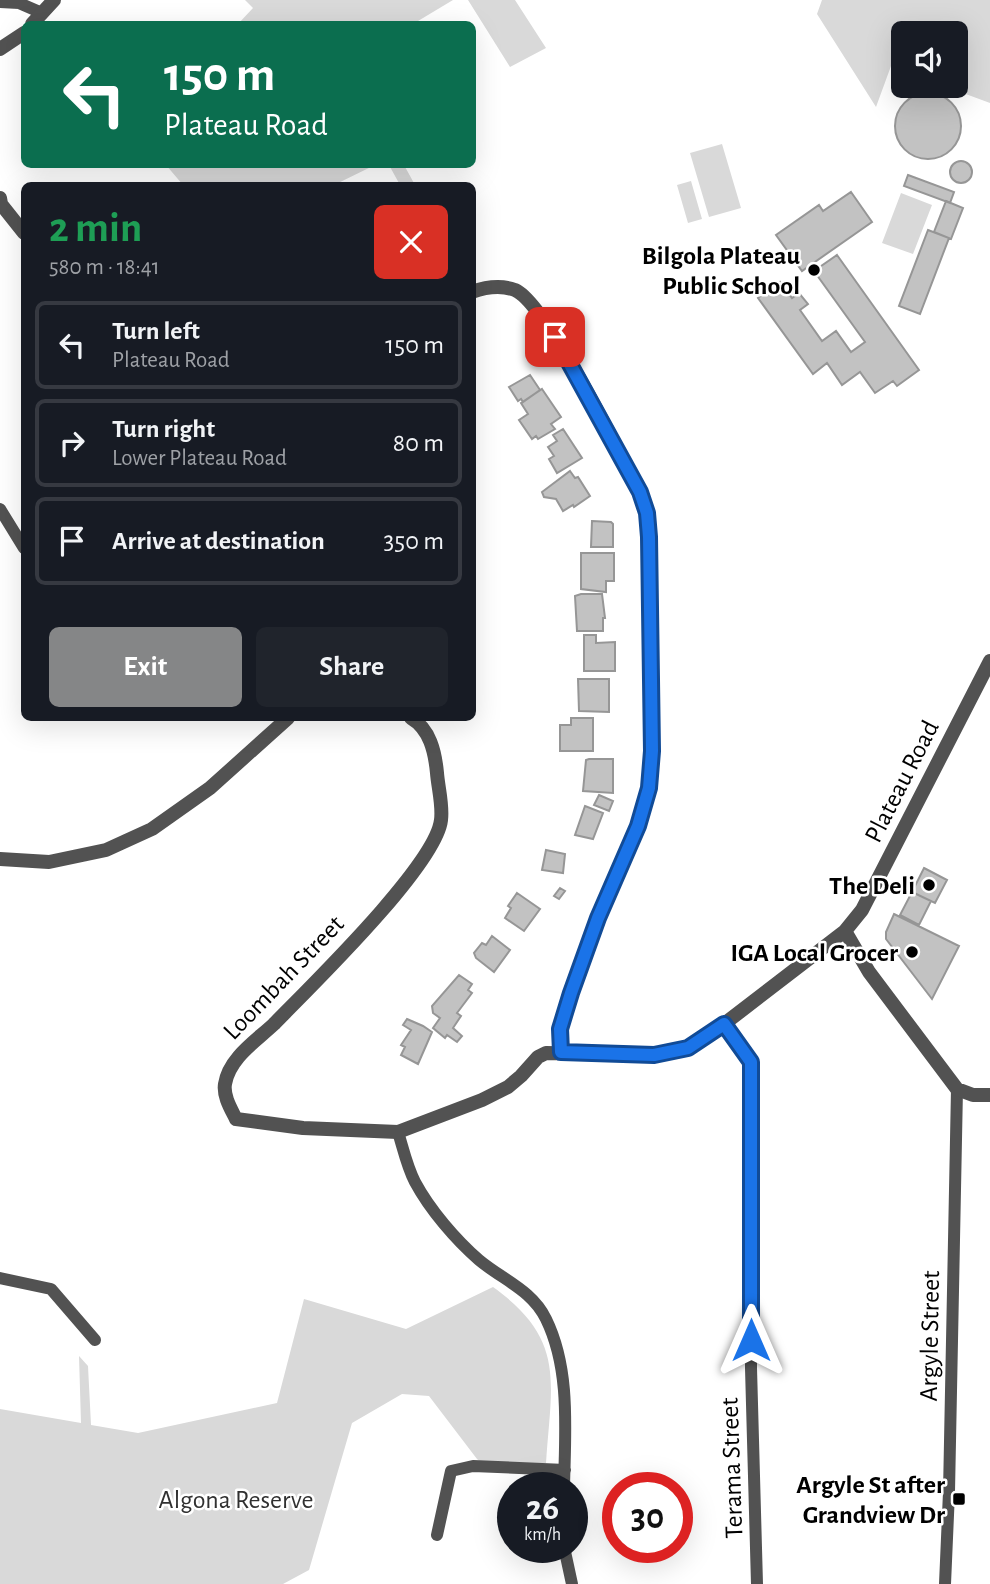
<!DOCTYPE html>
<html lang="en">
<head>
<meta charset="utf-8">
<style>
  body { margin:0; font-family:"Alegreya Sans",sans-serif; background:#20242c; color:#f1f3f6; height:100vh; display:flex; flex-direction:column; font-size:26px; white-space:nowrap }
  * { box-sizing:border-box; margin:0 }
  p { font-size:23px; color:#9ea1a6 }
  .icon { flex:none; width:38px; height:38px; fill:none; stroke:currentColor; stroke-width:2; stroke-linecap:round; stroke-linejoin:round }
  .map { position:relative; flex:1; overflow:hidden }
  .details { position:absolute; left:21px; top:182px; width:455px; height:539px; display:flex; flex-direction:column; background:#171b24; border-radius:10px; box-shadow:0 7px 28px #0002 }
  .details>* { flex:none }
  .hud { position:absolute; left:21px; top:21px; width:455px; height:147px; border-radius:10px; box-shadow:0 7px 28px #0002; background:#0b6e4f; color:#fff; overflow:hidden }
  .controls { position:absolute; left:891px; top:21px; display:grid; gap:14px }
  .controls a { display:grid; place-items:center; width:77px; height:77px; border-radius:10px; background:#171b24; box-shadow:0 7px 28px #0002; font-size:35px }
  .speed { position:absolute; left:497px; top:1472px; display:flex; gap:14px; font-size:35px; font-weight:700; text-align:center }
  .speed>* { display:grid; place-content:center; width:91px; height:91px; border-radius:50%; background:#171b24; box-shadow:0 7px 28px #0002; line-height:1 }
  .speed small { font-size:18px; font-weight:400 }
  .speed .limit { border:10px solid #d22; background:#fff; color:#111 }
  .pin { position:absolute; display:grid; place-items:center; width:60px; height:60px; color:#fff; margin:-30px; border-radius:14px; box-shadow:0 4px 10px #0006 }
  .me { position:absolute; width:77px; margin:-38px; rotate:0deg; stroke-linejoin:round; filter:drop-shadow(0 0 5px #0008) }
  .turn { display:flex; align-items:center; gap:24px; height:147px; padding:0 28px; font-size:32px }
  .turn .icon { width:91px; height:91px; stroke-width:2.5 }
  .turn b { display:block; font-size:49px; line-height:60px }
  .round { display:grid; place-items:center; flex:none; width:74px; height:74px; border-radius:10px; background:#20242c }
  .headline { display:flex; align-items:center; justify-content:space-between; height:119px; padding:0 28px }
  h1 { font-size:42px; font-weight:600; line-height:52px; color:#1e9e55 }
  .button { display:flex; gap:14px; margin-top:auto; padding:14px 28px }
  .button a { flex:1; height:80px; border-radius:10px; background:#858687; color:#fff; font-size:28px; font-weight:600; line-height:80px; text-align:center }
  .button a+a { background:#20242c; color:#f1f3f6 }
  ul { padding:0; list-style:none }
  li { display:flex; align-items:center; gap:21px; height:88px; margin:0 14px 10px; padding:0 14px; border:4px solid #363941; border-radius:10px }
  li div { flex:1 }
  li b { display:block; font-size:26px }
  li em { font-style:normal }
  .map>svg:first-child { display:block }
</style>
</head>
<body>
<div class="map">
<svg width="990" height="1584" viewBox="0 0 990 1584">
  <rect width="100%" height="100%" fill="#fff"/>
  <path fill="#d9d9d9" d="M245 0H453L413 24H238L253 8Z
    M468 0H515L546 48 510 67Z
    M822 0H990V103L944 86H956V33H903V70L891 66 876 107 817 14Z
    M722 144 741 208 709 217 690 153Z
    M166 165H375L334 185H183Z
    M389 165H404L415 185H400Z
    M691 181 702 219 688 223 677 185Z
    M901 193 932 205 913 254 882 243Z
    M493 1287C567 1340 551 1383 546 1463L490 1471 477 1459 429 1396 402 1394 352 1423 309 1570 283 1584H0V1409L81 1423 79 1356 88 1366 91 1425 138 1433 277 1403 304 1299 406 1329Z"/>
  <path fill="#c2c2c2" stroke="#969696" stroke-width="2" d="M895 126a33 33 0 1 1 66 0a33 33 0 1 1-66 0Z
    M950 172a11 11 0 1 1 22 0a11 11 0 1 1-22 0Z
    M908 175 954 192 950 203 904 186Z
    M851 192 872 222 802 271 776 235 819 205 823 211Z
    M946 201 963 208 951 239 934 232Z
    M928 230 949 238 920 314 899 306Z
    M837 255 919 370 897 386 893 381 875 393 860 372 842 385 827 363 813 374 758 298 780 282 792 298 799 293 808 304 800 310 822 341 836 331 851 352 865 342 814 271Z
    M530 375 540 390 523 402 521 399 518 401 509 387Z
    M542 389 561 417 551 424 555 429 538 439 536 436 532 439 519 420 528 414 521 403Z
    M563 429 582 458 557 473 549 459 554 456 548 447 557 441 553 435Z
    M570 471 575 478 578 477 590 496 574 507 573 505 563 511 556 499 544 497 542 492Z
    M592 521 611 522 613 524V547H591Z
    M581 553H614V581H606V592L581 589Z
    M581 594H602L605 618H603V631H577L575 596Z
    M584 635H596V643L615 642V671H584Z
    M578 679H609V712L579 711Z
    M571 718H593V751H560V725H571Z
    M589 759H613V793L583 791 586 760Z
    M599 795 613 801 609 811 594 805Z
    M585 806 603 813 593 839 575 835Z
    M546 850 565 854 563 873 542 870Z
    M924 868 947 880 935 903 912 892Z
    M560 888 565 891 559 899 554 896Z
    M912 892 931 901 919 925 900 915Z
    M517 893 540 909 524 931 505 918 511 908 508 906Z
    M894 914 959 946 932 999 886 939V932Z
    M492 936 510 950 494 972 476 958 474 953 482 943 486 945Z
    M459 975 472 984 468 990 472 993 457 1013 461 1016 453 1028 462 1036 457 1042 447 1035 445 1038 433 1028 440 1018 433 1013 432 1006Z
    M407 1019 423 1026 432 1032 418 1064 401 1055 405 1047 401 1045 411 1030 403 1025Z"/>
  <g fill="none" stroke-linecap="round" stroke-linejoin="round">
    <path stroke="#525252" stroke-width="12" d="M0 2 19 3 42 13
      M0 509 24 548
      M724 1024 751 1062V1368L757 1584
      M398 1132C403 1148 407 1167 415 1182 430 1210 456 1240 479 1260 503 1280 532 1290 546 1319 571 1370 565 1432 564 1488
      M0 1278 51 1289 95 1340
      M437 1535 451 1471 473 1466 565 1470
      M564 1547 572 1584
      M945 1584 949 1492 957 1089"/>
    <path stroke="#525252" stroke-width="14" d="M32 24 54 0
      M0 49 24 33
      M0 198 1 204 24 233
      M472 292C486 287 501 285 515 290 546 303 620 455 640 492L647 513 649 537 652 751 649 788 638 826 598 918 571 993 560 1029 561 1052
      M411 718C430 729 435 752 437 773 438 787 443 805 441 820 436 865 310 987 274 1024 256 1041 229 1058 225 1084 223 1096 231 1109 236 1119L303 1128 398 1132 482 1100 508 1087 521 1076 538 1057 546 1053 654 1055 688 1048 724 1024 845 931 862 910 990 661
      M0 859 49 862 106 850 152 829 210 788 288 718
      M845 931 869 972 957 1089 973 1095H990"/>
  </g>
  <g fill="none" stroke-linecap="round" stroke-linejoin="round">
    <defs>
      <path id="route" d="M555 337 640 492 647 513 649 537 652 751 649 788 638 826 598 918 571 993 560 1029 561 1052 654 1055 688 1048 724 1024 751 1062V1340"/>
    </defs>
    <use href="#route" stroke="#114b97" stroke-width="18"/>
    <use href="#route" stroke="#1a73e8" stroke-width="12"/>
  </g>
  <g fill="#000" stroke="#fff" stroke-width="2.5">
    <circle cx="814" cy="270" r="7"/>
    <circle cx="929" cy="885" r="7"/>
    <circle cx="912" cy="952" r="7"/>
    <rect x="952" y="1492" width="14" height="14" rx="3.5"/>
  </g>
  <g text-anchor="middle" stroke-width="5" stroke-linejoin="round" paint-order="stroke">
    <g font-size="26" font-weight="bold" fill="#000" stroke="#fff" text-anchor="end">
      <text x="800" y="264">Bilgola Plateau<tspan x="800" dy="30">Public School</tspan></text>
      <text x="915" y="894">The Deli</text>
      <text x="898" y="961">IGA Local Grocer</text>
      <text x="945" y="1493">Argyle St after<tspan x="945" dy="30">Grandview Dr</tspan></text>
    </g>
    <g font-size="26" fill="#000" stroke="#fff">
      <text transform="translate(901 781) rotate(-63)" y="9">Plateau Road</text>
      <text transform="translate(283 977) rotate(-46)" y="9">Loombah Street</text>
      <text transform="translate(929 1336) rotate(-89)" y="9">Argyle Street</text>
      <text transform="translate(731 1468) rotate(-92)" y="9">Terama Street</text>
    </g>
    <g font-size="26" fill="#303030" stroke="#fff">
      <text x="236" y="1508">Algona Reserve</text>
    </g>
  </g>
</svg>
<div class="controls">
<a><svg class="icon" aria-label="sound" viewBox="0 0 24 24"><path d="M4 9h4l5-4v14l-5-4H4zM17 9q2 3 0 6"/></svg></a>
</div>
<div class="speed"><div>26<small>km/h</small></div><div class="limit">30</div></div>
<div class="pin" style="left:555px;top:337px;background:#d93025"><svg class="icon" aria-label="arrive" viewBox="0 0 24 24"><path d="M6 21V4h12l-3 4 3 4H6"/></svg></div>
<svg class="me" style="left:751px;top:1340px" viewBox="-20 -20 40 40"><path d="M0-17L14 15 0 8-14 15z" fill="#1a73e8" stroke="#fff" stroke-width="4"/></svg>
<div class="hud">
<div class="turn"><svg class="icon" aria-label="left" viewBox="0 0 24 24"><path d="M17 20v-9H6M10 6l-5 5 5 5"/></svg><div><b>150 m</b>Plateau Road</div></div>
</div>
<section class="details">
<div class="headline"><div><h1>2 min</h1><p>580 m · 18:41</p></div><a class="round" style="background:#d93025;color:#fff"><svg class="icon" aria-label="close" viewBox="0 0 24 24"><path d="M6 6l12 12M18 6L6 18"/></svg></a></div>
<ul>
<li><svg class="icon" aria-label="left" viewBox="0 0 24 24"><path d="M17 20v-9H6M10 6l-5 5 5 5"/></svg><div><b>Turn left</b><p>Plateau Road</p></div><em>150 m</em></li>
<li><svg class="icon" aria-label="right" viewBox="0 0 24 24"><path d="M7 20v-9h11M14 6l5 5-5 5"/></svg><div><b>Turn right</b><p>Lower Plateau Road</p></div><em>80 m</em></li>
<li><svg class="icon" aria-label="arrive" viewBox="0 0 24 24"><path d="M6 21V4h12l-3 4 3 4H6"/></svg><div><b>Arrive at destination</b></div><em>350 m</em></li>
</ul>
<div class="button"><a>Exit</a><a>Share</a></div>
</section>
</div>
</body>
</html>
